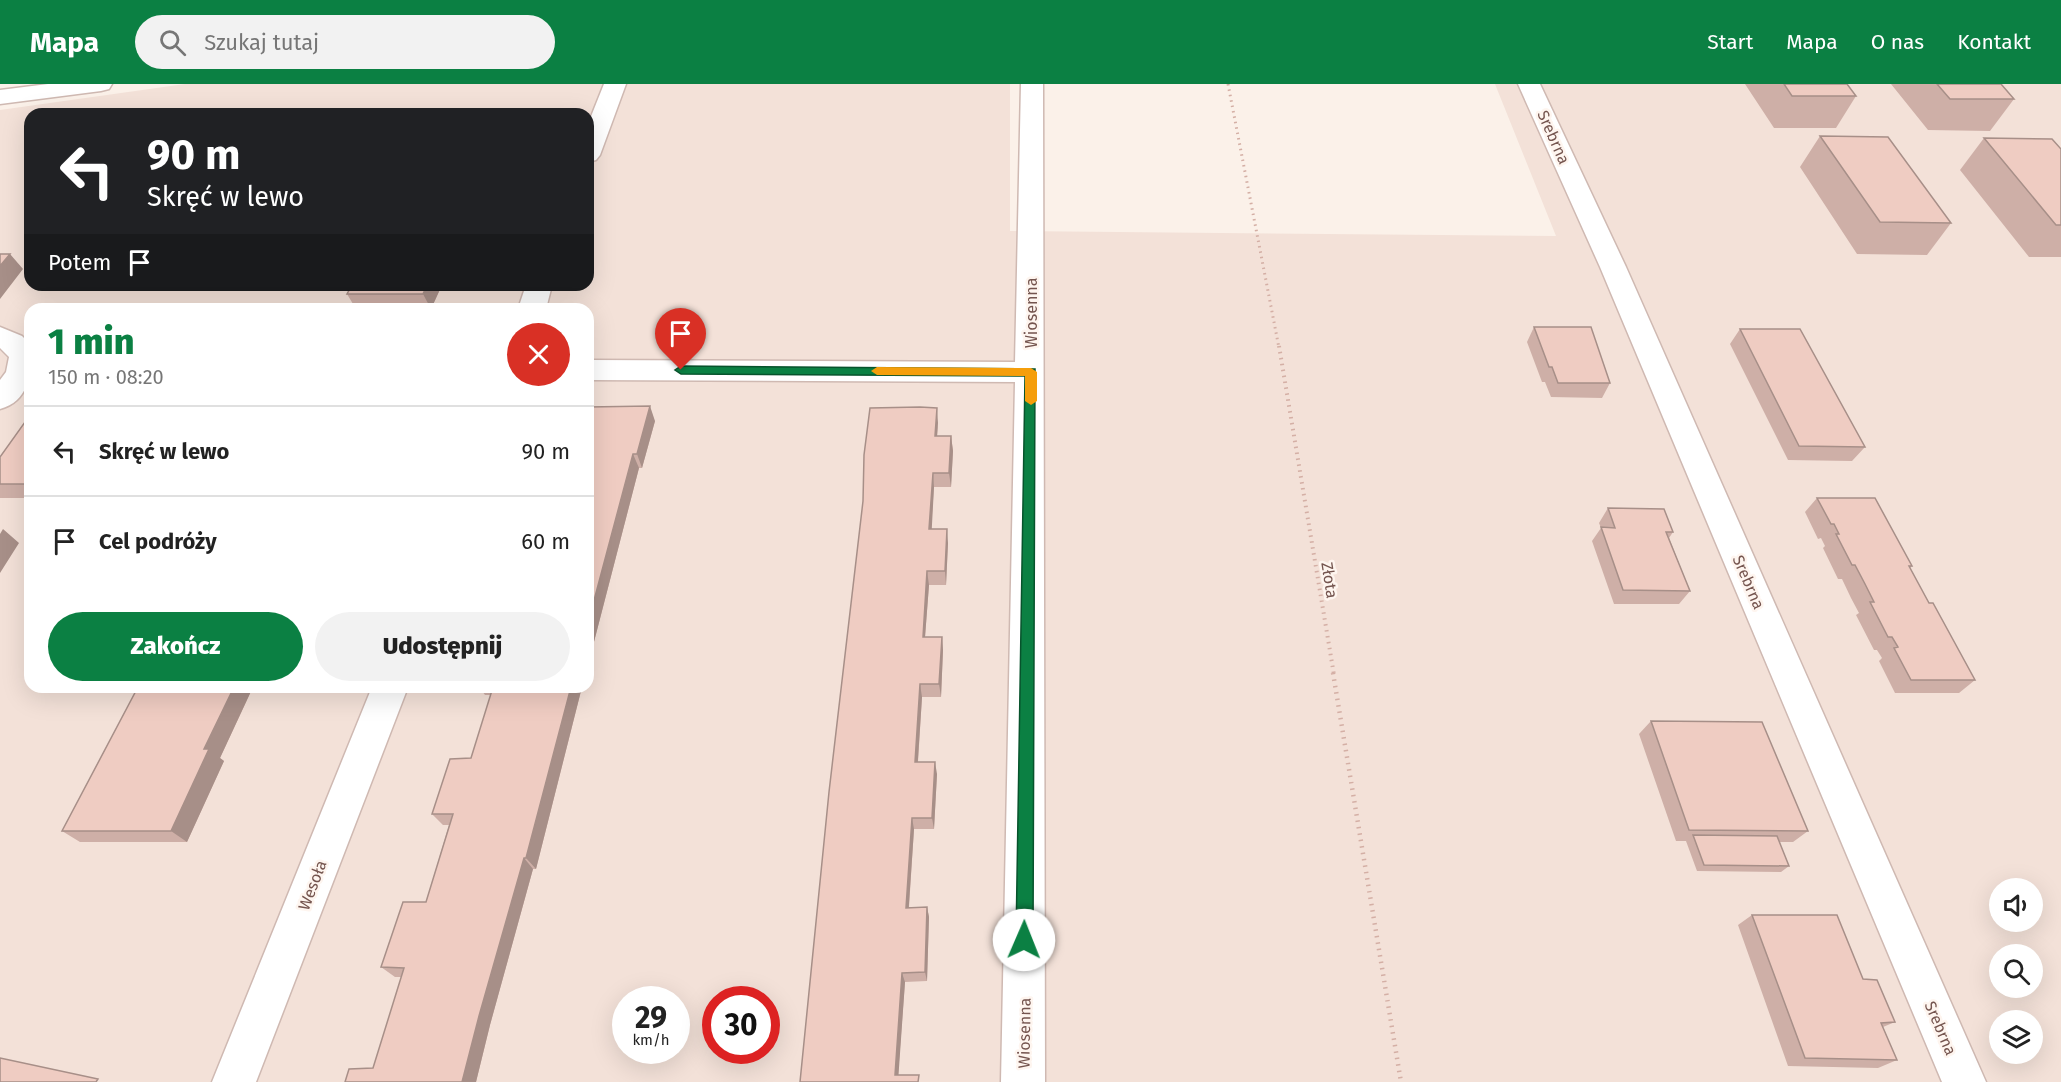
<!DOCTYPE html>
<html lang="pl">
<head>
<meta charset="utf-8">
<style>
  body { margin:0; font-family:"Fira Sans",sans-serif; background:#f2f2f2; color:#222; height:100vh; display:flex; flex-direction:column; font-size:22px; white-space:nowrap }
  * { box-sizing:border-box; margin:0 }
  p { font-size:20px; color:#767676 }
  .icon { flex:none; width:33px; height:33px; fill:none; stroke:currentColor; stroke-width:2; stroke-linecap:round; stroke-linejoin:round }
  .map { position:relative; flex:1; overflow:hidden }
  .panel { position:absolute; left:24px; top:219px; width:570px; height:390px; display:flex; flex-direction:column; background:#fff; border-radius:18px; box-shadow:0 6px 24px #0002 }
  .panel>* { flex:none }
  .banner { position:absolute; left:24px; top:24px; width:570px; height:183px; border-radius:18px; box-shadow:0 6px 24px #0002; background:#202124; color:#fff; overflow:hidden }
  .buttons { position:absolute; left:1989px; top:794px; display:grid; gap:12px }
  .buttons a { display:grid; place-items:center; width:54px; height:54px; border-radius:50%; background:#fff; box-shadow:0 6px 24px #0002; font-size:30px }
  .speed { position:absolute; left:612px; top:902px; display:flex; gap:12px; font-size:30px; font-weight:700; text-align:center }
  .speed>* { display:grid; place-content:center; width:78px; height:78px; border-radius:50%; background:#fff; box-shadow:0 6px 24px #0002; line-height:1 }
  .speed small { font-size:15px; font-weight:400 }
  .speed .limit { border:9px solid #d22; background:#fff; color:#111 }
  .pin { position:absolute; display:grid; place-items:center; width:51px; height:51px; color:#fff; margin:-62px -26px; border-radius:50% 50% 50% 0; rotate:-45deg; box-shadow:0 0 6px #0007 }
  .pin .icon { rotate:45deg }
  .me { position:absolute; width:66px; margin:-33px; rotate:1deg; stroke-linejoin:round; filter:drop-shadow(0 0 4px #0008) }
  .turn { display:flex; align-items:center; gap:21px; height:126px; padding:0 24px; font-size:27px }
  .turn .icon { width:78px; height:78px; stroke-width:2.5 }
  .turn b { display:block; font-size:42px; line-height:51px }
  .then { display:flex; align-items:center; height:57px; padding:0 24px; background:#0003; gap:12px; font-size:22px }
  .round { display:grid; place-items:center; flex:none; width:63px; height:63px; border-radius:32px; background:#f2f2f2 }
  .head { display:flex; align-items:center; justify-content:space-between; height:102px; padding:0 24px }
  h1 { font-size:36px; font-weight:800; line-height:45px; color:#0b8043 }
  .action { display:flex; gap:12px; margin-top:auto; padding:12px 24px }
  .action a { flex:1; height:69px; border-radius:36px; background:#0b8043; color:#fff; font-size:24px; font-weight:800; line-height:69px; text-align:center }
  .action a+a { background:#f2f2f2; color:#222 }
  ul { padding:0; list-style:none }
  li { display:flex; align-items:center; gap:18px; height:90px; padding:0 24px; border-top:2px solid #e0e0e0 }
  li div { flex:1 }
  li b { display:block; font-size:22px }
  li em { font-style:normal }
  header { display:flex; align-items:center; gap:36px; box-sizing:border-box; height:84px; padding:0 30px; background:#0b8043; color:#fff }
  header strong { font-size:28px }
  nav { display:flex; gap:33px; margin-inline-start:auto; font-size:21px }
  .search { width:420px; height:54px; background:#f2f2f2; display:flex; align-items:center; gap:15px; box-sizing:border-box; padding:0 21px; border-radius:33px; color:#767676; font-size:22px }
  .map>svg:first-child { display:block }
</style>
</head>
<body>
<header>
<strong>Mapa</strong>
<div class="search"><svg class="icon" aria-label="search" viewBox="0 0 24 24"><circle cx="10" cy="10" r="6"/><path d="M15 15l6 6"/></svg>Szukaj tutaj</div>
<nav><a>Start</a><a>Mapa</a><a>O nas</a><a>Kontakt</a></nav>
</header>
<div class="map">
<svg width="2061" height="998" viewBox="0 0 2061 998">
  <rect width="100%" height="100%" fill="#fbf1e9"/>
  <path fill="#f3e1d8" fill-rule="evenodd" d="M185 0H1010V147L1556 152 1495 0H2061V998H0V26ZM30 30H588V201H30ZM30 225H588V603H30ZM2000 804H2032V837H2000ZM2000 870H2032V903H2000ZM626 915H676V966H626ZM716 915H766V966H716ZM2000 936H2032V969H2000Z"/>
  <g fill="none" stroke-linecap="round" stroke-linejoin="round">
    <defs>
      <path id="street" d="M48 0H112L109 5 101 7 0 20V6Z
        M604 0H626L600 71 596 76 588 78V40Z
        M1021 0H1043L1045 998H1001L1015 298 588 296V276L1015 278Z
        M1518 0H1540L1626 183 1986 998H1942L1600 183Z
        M526 201H552L546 225H518Z
        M0 243 22 252 30 260C30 287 32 316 0 325V296L6 288 9 273 0 264Z
        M372 603H408L256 998H212Z"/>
    </defs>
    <use href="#street" stroke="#cfb9b2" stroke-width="3"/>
    <path stroke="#d4afa5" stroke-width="3" stroke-dasharray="1.5 4" stroke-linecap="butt" d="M1228 0 1279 264"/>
    <path stroke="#d4afa5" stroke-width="4" stroke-dasharray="1.5 4.5" stroke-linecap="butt" d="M1279 262 1334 591"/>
    <path stroke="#d4afa5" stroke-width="4.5" stroke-dasharray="1.5 5" stroke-linecap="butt" d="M1333 589 1401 998"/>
    <use href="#street" fill="#fff" fill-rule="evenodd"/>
  </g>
  <path fill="#ceafa7" d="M1745 0H1847L1856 12 1836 44H1774Z
    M1891 0H2001L2014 15 1990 47 1928 46Z
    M1820 52 1951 139 1927 171 1857 170 1800 83Z
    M1984 54 2061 65V173H2029L1960 86Z
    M352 201H442L431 225H356L347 210Z
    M1534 243 1610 299 1602 314 1551 313 1545 298H1542L1527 258Z
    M1740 245 1865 363 1852 377 1788 376 1730 260Z
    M588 323 655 337 642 384H639L588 581Z
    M30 331V414H0V373Z
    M938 339 937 352H951L953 367 951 403H934L931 445 948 459 946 501H929L925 553H942L943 566 941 613H922L918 678 937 690 934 745H914L909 823H927L929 833 927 897 905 898 898 991 800 998Z
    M1817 414 1912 482 1910 484 1929 519 1975 596 1959 609H1895L1879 577 1882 574 1877 566H1874L1856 531 1859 529 1851 514 1842 495H1838L1823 464 1825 462 1821 454 1818 455 1805 428Z
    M1608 424 1673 448 1669 454 1690 507 1679 520H1614L1592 457 1601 444 1599 439Z
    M138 603H253L220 674 224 677 187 758H80L62 747Z
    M479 603H582L536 785H533L490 941 476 998H345L373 984 402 893H395L381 883 426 818 449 741H443L432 730 471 674 491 611H485Z
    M1651 637 1808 747 1793 758H1779L1789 782 1781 788 1697 787 1686 757H1676L1639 650Z
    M1752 831 1863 895 1895 938 1883 943 1897 976 1878 984 1788 982 1738 841Z"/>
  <path fill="#a78f88" d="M10 170 23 185 0 215V182Z
    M427 201H442L431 225 423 210Z
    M650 322 655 337 642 384 637 370Z
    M937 324 938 339 936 367 935 352Z
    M951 352 953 367 951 403 949 389Z
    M633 370 639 384 588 581V539Z
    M933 389 934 403 931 459 929 445Z
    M3 445 19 459 0 489V450Z
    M947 445 948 459 946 501 945 487Z
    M927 487 929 501 924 566 923 553Z
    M942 553 943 566 941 613 939 600Z
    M920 600 922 613 917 690 915 678Z
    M234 603H253L220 674 224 677 187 758 171 747 204 665Z
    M571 603H582L536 785 526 774Z
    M935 678 937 690 934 745 932 734Z
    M912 734 914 745 908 834 906 824Z
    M524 774 533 785 490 941 476 998H462L479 932Z
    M927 823 929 833 927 897 925 888Z
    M902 889 905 898 898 998 895 991Z"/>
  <path fill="#efccc2" stroke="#a78f88" stroke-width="1.5" d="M1784 0H1847L1856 12H1792Z
    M1937 0H2001L2014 15H1950Z
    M1820 52 1888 53 1951 139 1880 138Z
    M1984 54 2052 55 2061 65V141H2056Z
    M0 170H10L0 182Z
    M352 201H427L423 210H347Z
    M1534 243H1591L1610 299H1558L1552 283H1549Z
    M1740 245H1800L1865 363 1799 362Z
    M650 322 637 370H633L588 539V323Z
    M920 323 937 324 935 352H951L949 389H933L929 445H947L945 487H927L923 553H942L939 600H920L915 678H935L932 734H912L906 824 927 823 925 888 902 889 895 991H919L918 998H800L829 708 863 417 864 371 870 324Z
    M30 331V400H0V373Z
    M1817 414H1875L1912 482H1909L1929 519H1933L1975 596H1911L1894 564 1898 563 1892 553H1888L1870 518H1874L1865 500 1855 481H1852L1836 450H1839L1834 440H1831Z
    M1608 424 1664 425 1673 448H1666L1690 507 1623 506 1601 443 1615 444Z
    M138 603H234L204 665H209L171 747H62Z
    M493 603H571L526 774H524L479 932 462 998H345L349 985 373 984 404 884 381 883 403 818H426L453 730H432L450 675 471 674Z
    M1651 637 1762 638 1808 747 1689 746Z
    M1693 751 1777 752 1789 782 1704 781Z
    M1752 831H1837L1863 895 1877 896 1895 938 1881 939 1897 976 1805 974Z
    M0 974 98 995 96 998H0Z"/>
  <path fill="#0b8043" stroke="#07532c" stroke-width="1.5" d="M681 282 1035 285 1033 856 1030 862 1024 864 1019 862 1016 856 1025 292 681 290 675 286Z"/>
  <path fill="#f59e0b" d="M877 283 1031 284 1037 288V317L1031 321 1025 317V292L877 291 871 287Z"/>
  <g text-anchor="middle" stroke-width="5" stroke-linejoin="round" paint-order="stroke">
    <g font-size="16" fill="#74544e" stroke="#fef5ef">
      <text transform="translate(1554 53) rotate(66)" y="6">Srebrna</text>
      <text transform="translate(1031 229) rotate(-90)" y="6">Wiosenna</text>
      <text transform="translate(1330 496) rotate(81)" y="6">Złota</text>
      <text transform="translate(1749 498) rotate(67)" y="6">Srebrna</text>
      <text transform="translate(312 801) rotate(-69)" y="6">Wesoła</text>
      <text transform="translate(1941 944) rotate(67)" y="6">Srebrna</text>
      <text transform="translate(1024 949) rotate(-89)" y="6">Wiosenna</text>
    </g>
  </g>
</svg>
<div class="buttons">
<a><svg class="icon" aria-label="sound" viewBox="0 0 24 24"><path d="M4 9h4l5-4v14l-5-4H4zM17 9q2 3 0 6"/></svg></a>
<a><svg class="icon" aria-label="search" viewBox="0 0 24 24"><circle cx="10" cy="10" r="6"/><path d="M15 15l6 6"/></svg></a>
<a><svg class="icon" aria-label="layers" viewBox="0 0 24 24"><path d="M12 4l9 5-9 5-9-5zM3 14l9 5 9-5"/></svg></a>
</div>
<div class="speed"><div>29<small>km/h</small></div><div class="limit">30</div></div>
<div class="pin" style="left:681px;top:286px;background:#d93025"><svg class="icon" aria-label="arrive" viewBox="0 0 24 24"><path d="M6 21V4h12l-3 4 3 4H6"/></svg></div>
<svg class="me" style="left:1024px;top:856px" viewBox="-20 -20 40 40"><circle r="19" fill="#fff"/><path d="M0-13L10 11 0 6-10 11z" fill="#0b8043"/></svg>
<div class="banner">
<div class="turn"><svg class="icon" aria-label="left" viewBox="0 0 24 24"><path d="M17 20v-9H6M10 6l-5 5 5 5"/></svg><div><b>90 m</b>Skręć w lewo</div></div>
<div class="then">Potem<svg class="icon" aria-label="arrive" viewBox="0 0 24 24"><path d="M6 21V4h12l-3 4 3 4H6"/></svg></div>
</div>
<section class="panel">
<div class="head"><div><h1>1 min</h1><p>150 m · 08:20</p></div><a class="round" style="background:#d93025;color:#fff"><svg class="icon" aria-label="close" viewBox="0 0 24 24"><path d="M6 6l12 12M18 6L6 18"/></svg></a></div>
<ul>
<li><svg class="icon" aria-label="left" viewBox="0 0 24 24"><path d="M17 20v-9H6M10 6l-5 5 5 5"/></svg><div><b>Skręć w lewo</b></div><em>90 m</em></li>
<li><svg class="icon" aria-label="arrive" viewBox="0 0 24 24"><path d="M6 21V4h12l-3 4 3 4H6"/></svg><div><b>Cel podróży</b></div><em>60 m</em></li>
</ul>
<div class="action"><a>Zakończ</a><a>Udostępnij</a></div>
</section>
</div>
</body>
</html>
